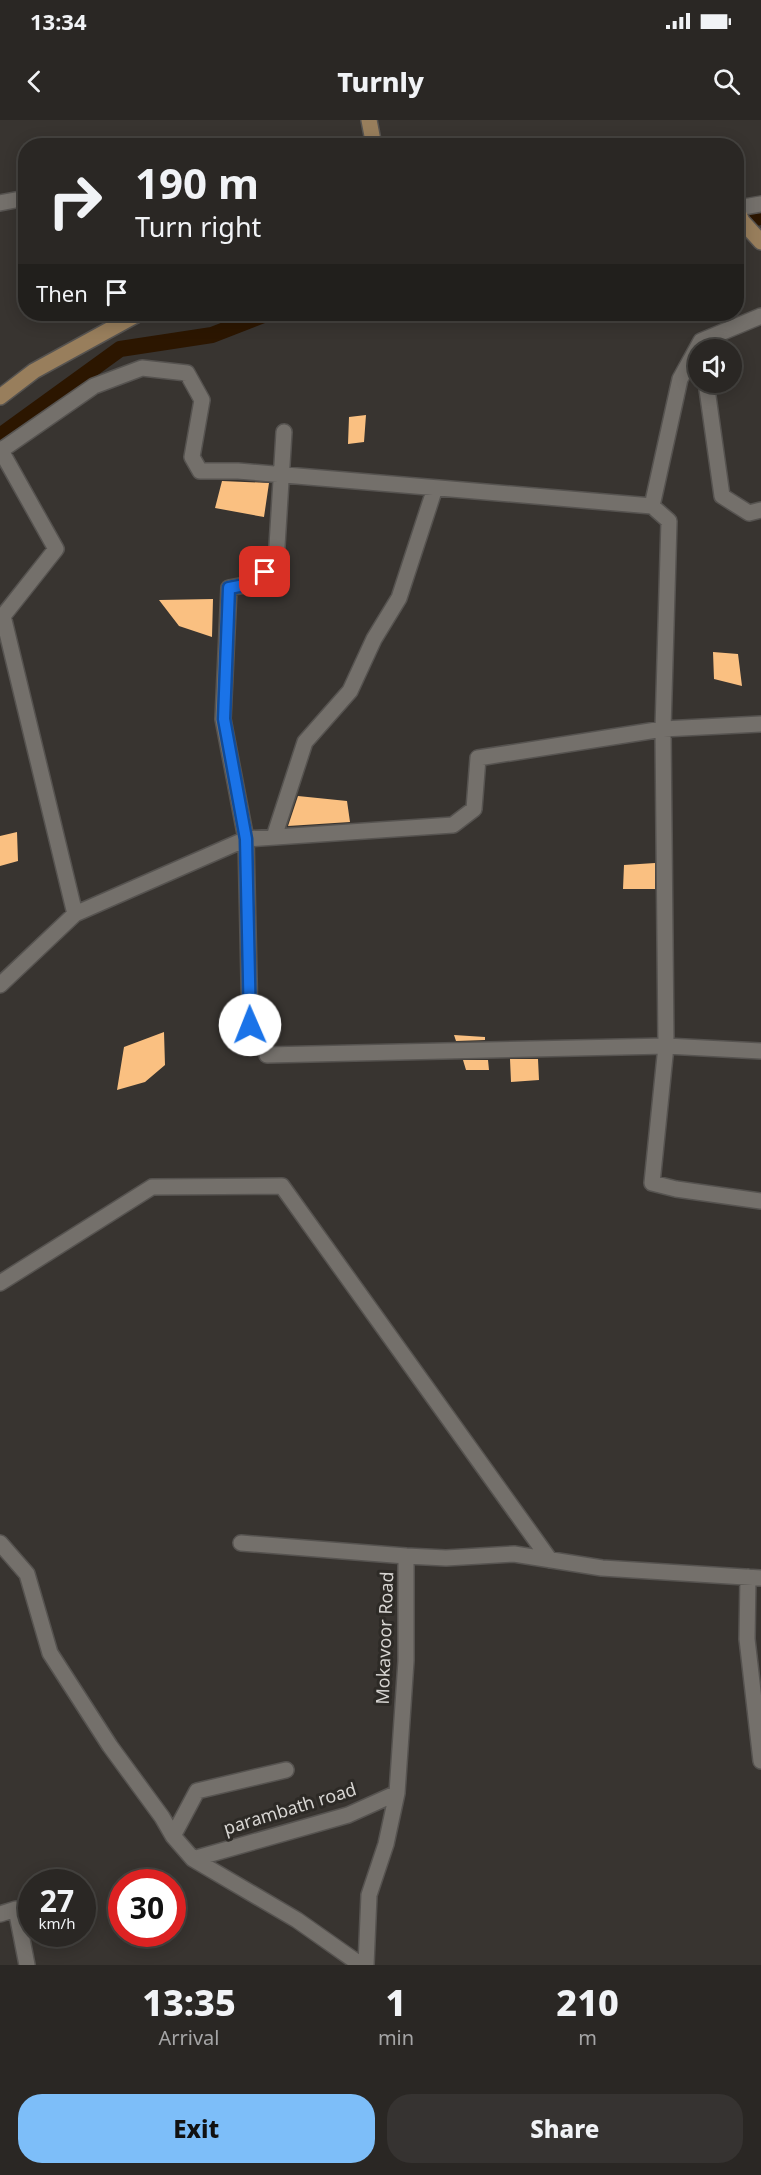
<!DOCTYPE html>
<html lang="en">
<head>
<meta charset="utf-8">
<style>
  body { margin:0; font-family:"Noto Sans",sans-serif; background:#363331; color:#f1f3f6; height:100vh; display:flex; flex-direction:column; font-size:22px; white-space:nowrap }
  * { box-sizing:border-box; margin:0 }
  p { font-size:20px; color:#a5a5a6 }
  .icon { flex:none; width:33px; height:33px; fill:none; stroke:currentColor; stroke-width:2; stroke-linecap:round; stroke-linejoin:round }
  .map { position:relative; height:1845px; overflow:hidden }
  .drawer { display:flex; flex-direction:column; background:#2a2724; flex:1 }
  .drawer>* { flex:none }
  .guide { position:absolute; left:18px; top:18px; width:726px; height:183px; border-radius:24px; box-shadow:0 3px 15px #0003,0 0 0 2px #464441; background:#2a2724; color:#f1f3f6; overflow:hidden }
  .tools { position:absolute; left:688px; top:219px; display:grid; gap:12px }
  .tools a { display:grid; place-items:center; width:54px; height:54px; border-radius:50%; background:#2a2724; box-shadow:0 3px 15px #0003,0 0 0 2px #464441; font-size:30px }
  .speed { position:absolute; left:18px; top:1749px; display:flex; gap:12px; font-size:30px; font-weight:700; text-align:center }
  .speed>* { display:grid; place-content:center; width:78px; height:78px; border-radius:50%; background:#2a2724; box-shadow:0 3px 15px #0003,0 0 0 2px #464441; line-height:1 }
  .speed small { font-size:15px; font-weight:400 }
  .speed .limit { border:9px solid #d22; background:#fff; color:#111 }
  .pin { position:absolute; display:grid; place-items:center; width:51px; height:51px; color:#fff; margin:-26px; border-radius:12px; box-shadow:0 3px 9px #0006 }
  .me { position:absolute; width:66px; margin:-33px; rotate:359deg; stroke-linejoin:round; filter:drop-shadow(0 0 4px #0008) }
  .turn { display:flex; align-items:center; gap:21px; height:126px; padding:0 18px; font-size:27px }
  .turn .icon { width:78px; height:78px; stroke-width:2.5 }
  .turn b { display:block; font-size:42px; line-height:51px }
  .then { display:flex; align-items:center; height:57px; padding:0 18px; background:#0003; gap:12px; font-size:22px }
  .eta { display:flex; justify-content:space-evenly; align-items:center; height:102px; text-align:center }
  .eta b { font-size:36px; font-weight:800; line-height:42px }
  .action { display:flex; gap:12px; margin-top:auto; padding:12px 18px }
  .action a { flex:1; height:69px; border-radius:24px; background:#7dbef9; color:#111; font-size:24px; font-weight:800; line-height:69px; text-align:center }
  .action a+a { background:#363331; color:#f1f3f6 }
  .status { display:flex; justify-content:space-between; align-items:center; height:42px; padding:0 30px; background:#2a2724; direction:ltr }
  .status svg { height:16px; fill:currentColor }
  header { display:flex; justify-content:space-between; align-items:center; height:78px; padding:0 18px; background:#2a2724; font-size:27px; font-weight:800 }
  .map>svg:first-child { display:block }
</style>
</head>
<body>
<div class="status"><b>13:34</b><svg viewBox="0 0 49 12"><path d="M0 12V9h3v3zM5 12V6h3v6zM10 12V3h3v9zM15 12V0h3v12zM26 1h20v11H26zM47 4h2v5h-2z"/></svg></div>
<header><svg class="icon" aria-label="back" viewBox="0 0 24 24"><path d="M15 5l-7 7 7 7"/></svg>Turnly<svg class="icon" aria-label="search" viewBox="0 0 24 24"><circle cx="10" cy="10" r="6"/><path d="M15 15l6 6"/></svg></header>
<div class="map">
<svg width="761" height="1845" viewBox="0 0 761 1845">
  <rect width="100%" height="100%" fill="#383430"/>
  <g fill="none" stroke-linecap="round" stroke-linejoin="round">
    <path stroke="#2c1600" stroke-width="16" d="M736 116 755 98 761 97
      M0 316 120 229 212 215 266 194"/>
  </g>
  <path fill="#fac081" d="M366 295 364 322 348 324 349 297Z
    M222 361 269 363 264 397 215 388Z
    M213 479 212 517 179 506 159 480Z
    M713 532 738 534 742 566 714 559Z
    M298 676 347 681 350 702 288 706Z
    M17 712 18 741 0 746V716Z
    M655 743V769H623L624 745Z
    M164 912 165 945 145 962 117 970 124 927Z
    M454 915 485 917V920L456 921Z
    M510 939H538L539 960 511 962Z
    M463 940H488L489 950H466Z"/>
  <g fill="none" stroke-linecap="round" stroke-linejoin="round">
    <defs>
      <path id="street" d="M0 83 26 78
        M738 88 761 84
        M706 262 722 376 749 393 761 390
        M0 329 56 429 3 496 75 794 0 865
        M0 331 94 266 142 248 187 253 202 280 192 337 200 351H238L652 386 669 401 663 609 666 926 652 1063 676 1069 761 1081
        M652 386 680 259 701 221 761 196
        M274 717 305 622 350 571 374 519 399 478 435 368
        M75 794 246 719 453 705 474 689 478 638 663 609 761 604
        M250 905 246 719 223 599 229 468 255 463 276 442 284 312
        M267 935 666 926 761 931
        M0 1163 152 1067 282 1066 550 1440
        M0 1423 27 1454 50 1533 110 1626 162 1697 173 1716 193 1739 297 1800 361 1845
        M241 1423 406 1436
        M748 1457 747 1519 761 1641
        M173 1716 197 1671 286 1650
        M193 1739 348 1695 397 1673
        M0 1794 16 1789 27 1845
        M366 1845 369 1775 386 1724 397 1673 406 1541V1436L446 1438 514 1434 602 1448 761 1458"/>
      <path id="secondary" d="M369 0 374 26
        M736 88 742 101 761 122
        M0 277 34 251 138 194"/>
    </defs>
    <use href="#street" stroke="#565350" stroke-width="18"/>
    <use href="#secondary" stroke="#565350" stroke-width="18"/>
    <use href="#street" stroke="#74706b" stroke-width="15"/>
    <use href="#secondary" stroke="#987e5c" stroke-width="15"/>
  </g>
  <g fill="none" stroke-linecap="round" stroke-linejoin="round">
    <defs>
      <path id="route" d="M250 905 246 719 224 599 229 468 255 463 265 452"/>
    </defs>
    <use href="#route" stroke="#114b97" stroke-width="15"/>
    <use href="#route" stroke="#1a73e8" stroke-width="10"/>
  </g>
  <g text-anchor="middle" stroke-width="6" stroke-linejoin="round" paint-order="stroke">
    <g font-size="18" fill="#d7d5d2" stroke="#2d2a26">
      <text transform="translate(385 1518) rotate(-88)" y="6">Mokavoor Road</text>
      <text transform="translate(290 1689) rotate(-17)" y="6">parambath road</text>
    </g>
  </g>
</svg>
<div class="tools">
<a><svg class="icon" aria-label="sound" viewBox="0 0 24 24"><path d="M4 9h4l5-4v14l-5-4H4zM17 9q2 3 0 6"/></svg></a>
</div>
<div class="speed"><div>27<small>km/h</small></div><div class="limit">30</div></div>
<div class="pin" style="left:265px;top:452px;background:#d93025"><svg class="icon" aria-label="arrive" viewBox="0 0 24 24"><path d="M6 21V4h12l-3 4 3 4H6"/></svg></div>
<svg class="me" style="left:250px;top:905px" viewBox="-20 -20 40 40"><circle r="19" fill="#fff"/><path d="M0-13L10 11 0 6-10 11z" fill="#1a73e8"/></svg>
<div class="guide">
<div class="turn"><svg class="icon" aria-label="right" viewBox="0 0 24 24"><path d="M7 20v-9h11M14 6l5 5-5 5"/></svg><div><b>190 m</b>Turn right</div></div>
<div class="then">Then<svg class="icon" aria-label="arrive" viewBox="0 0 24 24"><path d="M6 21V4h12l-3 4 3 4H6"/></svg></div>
</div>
</div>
<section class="drawer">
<div class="eta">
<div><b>13:35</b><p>Arrival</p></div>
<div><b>1</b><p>min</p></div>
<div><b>210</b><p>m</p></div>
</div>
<div class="action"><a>Exit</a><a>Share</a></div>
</section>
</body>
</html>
